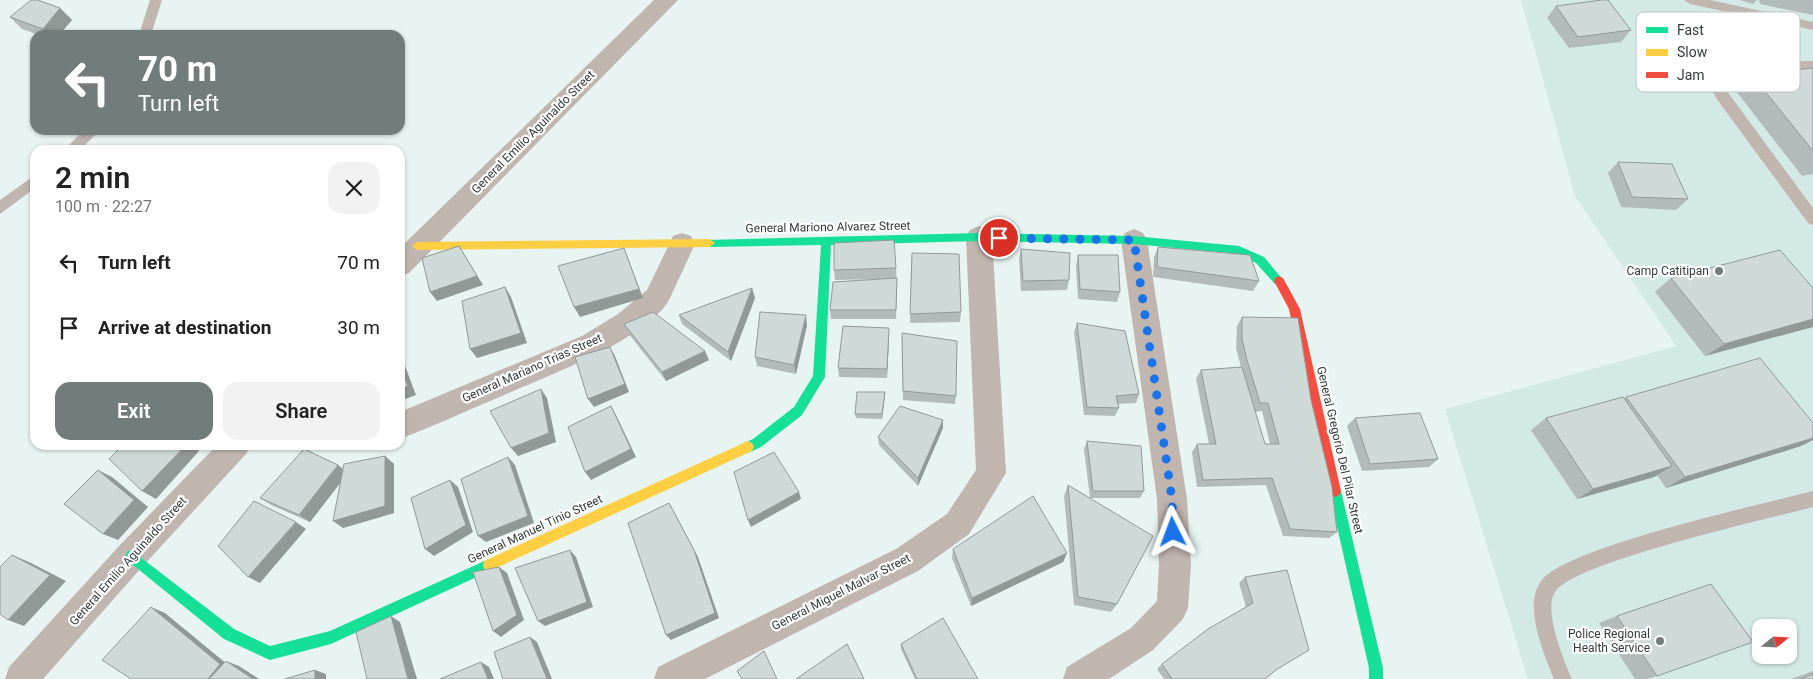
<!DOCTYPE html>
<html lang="en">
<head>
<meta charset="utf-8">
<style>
  body { margin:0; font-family:Roboto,sans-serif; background:#f2f2f2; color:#222; height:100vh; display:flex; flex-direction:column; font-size:19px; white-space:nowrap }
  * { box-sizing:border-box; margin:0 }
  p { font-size:16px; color:#767676 }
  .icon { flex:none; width:28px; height:28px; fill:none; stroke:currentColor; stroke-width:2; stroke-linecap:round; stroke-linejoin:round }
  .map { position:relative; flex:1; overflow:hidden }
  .side { position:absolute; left:30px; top:145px; width:375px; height:305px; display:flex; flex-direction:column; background:#fff; border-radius:15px; box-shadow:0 1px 4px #0004 }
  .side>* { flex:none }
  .banner { position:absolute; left:30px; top:30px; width:375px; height:105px; border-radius:15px; box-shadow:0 1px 4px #0004; background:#727c7b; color:#fff; overflow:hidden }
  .needle { width:32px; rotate:72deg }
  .controls { position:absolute; left:1752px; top:619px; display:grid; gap:10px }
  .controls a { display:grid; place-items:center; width:45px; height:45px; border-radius:10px; background:#fff; box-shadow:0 1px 4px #0004; font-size:25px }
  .pin { position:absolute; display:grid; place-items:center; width:42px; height:42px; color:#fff; margin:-21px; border:2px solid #fff; border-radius:50%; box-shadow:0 1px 5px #0007 }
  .me { position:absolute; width:55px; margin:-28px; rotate:357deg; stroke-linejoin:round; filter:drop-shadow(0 0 4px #0008) }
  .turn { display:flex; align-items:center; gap:18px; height:105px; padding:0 25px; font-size:22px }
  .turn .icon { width:65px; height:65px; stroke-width:2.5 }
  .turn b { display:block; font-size:35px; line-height:42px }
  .round { display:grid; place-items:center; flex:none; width:52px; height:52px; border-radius:15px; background:#f2f2f2 }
  .headline { display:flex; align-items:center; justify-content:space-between; height:85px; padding:0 25px }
  h1 { font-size:30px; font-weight:600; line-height:38px }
  .cta { display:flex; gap:10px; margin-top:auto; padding:10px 25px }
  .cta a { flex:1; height:58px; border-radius:15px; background:#727c7b; color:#fff; font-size:20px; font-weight:600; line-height:58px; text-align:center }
  .cta a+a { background:#f2f2f2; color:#222 }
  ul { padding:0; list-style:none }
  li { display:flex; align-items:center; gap:15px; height:65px; padding:0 25px }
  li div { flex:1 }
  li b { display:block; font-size:19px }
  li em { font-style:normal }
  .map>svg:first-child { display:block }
</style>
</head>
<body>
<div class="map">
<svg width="1813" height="679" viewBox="0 0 1813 679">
  <rect width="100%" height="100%" fill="#e7f4f2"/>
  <path fill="#d3e9e6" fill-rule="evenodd" d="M1521 0H1813V679H1528L1445 409 1676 346 1575 196ZM1761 628H1789V655H1761Z"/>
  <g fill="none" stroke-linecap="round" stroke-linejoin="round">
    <path fill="#c1b5b0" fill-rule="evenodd" d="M150 0H162L151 35H139Z
      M1684 0H1710L1813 22V30L1690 4Z
      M1737 61H1813V71H1737L1720 76 1718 79 1813 208V225L1808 223 1716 98 1706 79 1711 70Z
      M84 130H100L80 150H64Z
      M35 175V188L0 214V200Z
      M1813 491V507C1769 519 1574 562 1555 592 1543 610 1564 661 1572 679H1554C1544 654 1523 606 1541 581 1565 547 1764 504 1813 491Z"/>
    <path fill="#c1b5b0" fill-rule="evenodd" d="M654 0H678L409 273 400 276V248Z
      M979 226 988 230 992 237 1006 473 969 534 918 571 705 679H654L658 667 896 549 947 514 976 470 966 237 970 230Z
      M1134 229 1143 233 1147 240 1187 499 1191 565 1188 608 1183 619 1153 650 1109 679H1063L1067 667 1131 628 1157 601 1159 565 1157 499 1121 240 1125 233Z
      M682 233 691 236 695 244 670 298C650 339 544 377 502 396 468 410 434 426 400 439V412L582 336 618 314 647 290 673 236Z
      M217 445H251L246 454 142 567 43 679H5L9 667 120 545Z"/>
    <path fill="#16e098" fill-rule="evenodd" d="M979 233 1134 236 1239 246 1264 257 1284 281 1283 284H1275L1256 263 1238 254 1134 244 979 241 831 245 825 377 802 415 761 447 748 453 744 451 742 447 744 443 753 439 794 407 813 376 821 245 710 247 706 246 705 243 706 240Z
      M1335 485 1339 487 1341 491 1383 668V679H1369V668L1329 491 1331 487Z
      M131 550 234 629 270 646 330 631 489 559 494 561 495 565 494 569 331 644 270 660 224 639 127 560 125 556 127 552Z"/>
    <path fill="#ffcf43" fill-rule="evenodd" d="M710 239 715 243 710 247 417 250 412 246 417 242Z
      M748 441 752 443 754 447 752 451 494 569 489 571 484 569 483 565 484 561Z"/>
    <path fill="#f24e42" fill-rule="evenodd" d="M1279 276 1283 278 1300 309 1341 491 1339 495 1335 497 1331 495 1329 491 1289 309 1274 281 1275 278Z"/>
  </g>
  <path fill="#b2bbba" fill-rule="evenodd" d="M1740 0H1757L1753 4Z
    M1759 0H1813V15L1760 4Z
    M1556 6 1631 30 1621 42 1569 48 1547 18Z
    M60 8 72 20 59 35H39L22 29 10 17Z
    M1813 69V174L1802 176 1736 91 1752 75Z
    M1618 162 1688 199 1676 210 1621 207 1608 173Z
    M1158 247 1259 281 1253 291 1153 277 1154 257Z
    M1021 249 1069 280 1067 290 1021 291 1019 259Z
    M912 253 961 312 960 322 910 323Z
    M1078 255 1120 292 1117 302 1078 299 1076 265Z
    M896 268 897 287 896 319H831L830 310 883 279 835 280 834 270Z
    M1671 278 1813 288 1705 356 1655 292Z
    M755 298 731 361 682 324 679 315Z
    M1242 317 1311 400 1337 532 1329 538 1283 536 1266 485 1197 487 1192 452 1197 444H1209L1196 379 1201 370 1241 367 1236 348 1237 326ZM1262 411 1270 444H1265L1255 412Z
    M1077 323 1139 394 1136 403 1118 404 1119 408 1115 416 1084 415 1074 332Z
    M624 324 709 360 666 381 628 333Z
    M807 325 796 374 757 366 755 357Z
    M902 333 956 396 955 404 903 400Z
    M889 337 887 378 839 377 838 368Z
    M885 392 882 419 856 418 855 414Z
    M1626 397 1801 446 1666 488 1657 475 1654 477 1577 499 1531 430 1546 418 1624 398Z
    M1355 418 1438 459 1429 467 1362 471 1347 426Z
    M943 420V428L918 486 879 445 878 437Z
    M1087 441 1144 491 1140 498H1090L1117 604 1111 612 1074 605 1064 496 1068 485 1090 498 1084 449Z
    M385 456 394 464V513L343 528 340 483 310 522 271 505 260 498 343 469Z
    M953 549 1067 553 1063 562 971 606 952 558Z
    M1245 577 1275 671 1265 679H1164L1157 669 1162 664 1246 607 1239 583Z
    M1617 616 1657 676 1647 679H1635L1599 623Z
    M901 644 978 679H915L901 649Z
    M1813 671V679H1791Z"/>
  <path fill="#919997" d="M60 8 72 20 59 35H49L43 29Z
    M459 246 483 285 437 301 430 292Z
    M624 248 643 298 580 317 574 307Z
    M505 287 511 297 527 343 477 358 470 349Z
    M752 288 755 298 731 361 728 352Z
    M806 315 807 325 796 374 794 365Z
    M1813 319V327L1705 356 1724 344Z
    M889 328V337L887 378V369Z
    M610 347 615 356 629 392 594 407 588 399Z
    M705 351 709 360 666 381 662 372Z
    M400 356 402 358 416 395 400 401Z
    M541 389 547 398 556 442 518 456 511 448Z
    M885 392V396L882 419V414Z
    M611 406 616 415 636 457 591 480 585 472Z
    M943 420V428L918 486V478Z
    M1813 438V440L1801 446 1666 488 1685 477Z
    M186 445H189L199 451 156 499 142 491Z
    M385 456 394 464V513L343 528 333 521Z
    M508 457 515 465 534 523 486 542 478 536Z
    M338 465 348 473 310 522 299 515Z
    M1672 466 1654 477 1577 499 1593 489Z
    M98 470 112 477 148 507 118 540 103 534Z
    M450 480 458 487 473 532 434 556 425 549Z
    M799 492 801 499 751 527 748 520Z
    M673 510 698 557 719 618 671 640 666 635Z
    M296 522 306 529 260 583 248 577Z
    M570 550 576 557 593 607 545 626 538 621Z
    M1067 553 1063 562 971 606 972 598Z
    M12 555 29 562 66 581 24 626 8 620Z
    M499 567 507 573 524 620 501 637 493 631Z
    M151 607 165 613 233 669 225 679H208Z
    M391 616 400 622 417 679H408Z
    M530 637 537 642 552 679H547Z
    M226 661 239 666 259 679H253Z
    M481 662 489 667 494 679H488Z
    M315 670 326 674V679H315Z"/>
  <path fill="#cfdad8" stroke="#919997" d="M31 0H38L60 8 43 29 10 17Z
    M1602 0H1608L1631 30 1578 37 1556 6Z
    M1812 68 1813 69V151L1752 75Z
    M1618 162 1672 164 1688 199 1632 197Z
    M894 240 896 268 834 270V243Z
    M459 246 477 276 430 292 422 258Z
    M1158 247 1250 255 1259 281 1157 267Z
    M624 248 639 289 574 307 558 266Z
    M1021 249 1070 253 1069 280 1023 281Z
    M1780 250 1813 288V319L1724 344 1671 278Z
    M912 253 959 254 961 312 910 314Z
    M1078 255H1118L1120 292 1080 289Z
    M897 278 896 310H830L833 282Z
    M505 287 521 333 470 349 462 301Z
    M752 288 728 352 679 315Z
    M653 312 705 351 662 372 624 324Z
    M760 312 806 315 794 365 755 357Z
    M1242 317 1298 318 1311 400 1332 487 1337 532 1290 529 1272 478 1203 480 1197 444H1216L1201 370 1242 367 1265 444H1279L1268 403H1260L1247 360 1242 339Z
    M1077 323 1125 331 1139 394 1116 396 1119 408 1087 407Z
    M843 326 889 328 887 369 838 368Z
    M902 333 957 341 956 396 903 391Z
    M610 347 625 384 588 399 575 357Z
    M1760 358 1813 423V438L1685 477 1626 397Z
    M400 366 408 386 400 389Z
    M541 389 549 433 511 448 490 411Z
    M857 392H885L882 414H855Z
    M1623 397 1672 466 1593 489 1546 418Z
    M611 406 631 449 585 472 568 427Z
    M900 406 943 420 918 478 878 437Z
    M1420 413 1438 459 1370 464 1355 418Z
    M1087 441 1141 446 1144 491H1093Z
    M123 445H186L142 491 109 459Z
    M304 449 338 465 299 515 260 498Z
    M774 452 799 492 748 520 734 472Z
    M385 456V506L333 521 344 464Z
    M508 457 528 516 478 536 461 479Z
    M98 470 134 500 103 534 64 504Z
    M450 480 466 525 425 549 411 498Z
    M1068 485 1153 536 1117 604 1078 597Z
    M1033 496 1067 553 972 598 953 549Z
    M254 501 296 522 248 577 218 546Z
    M669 503 694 550 715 613 666 635 628 523Z
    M570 550 587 602 538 621 515 568Z
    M12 555 50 575 8 620 0 614V567Z
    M499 567 517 615 493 631 473 572Z
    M1287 570 1309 650 1276 670 1265 679H1172L1162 664 1208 629 1253 603 1245 577Z
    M1711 584 1753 642 1657 676 1617 616Z
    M151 607 220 664 208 679H131L102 660Z
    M391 616 408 679H367L356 632Z
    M943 618 978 679H917L901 644Z
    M530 637 547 679H503L494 652Z
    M847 644 864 679H796Z
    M764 651 777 679H742L737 671Z
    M226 661 253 679H209Z
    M481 662 488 679H440Z
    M315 670V679H285Z
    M1813 674V679H1801Z"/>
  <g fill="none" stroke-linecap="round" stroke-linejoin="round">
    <path stroke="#1a73e8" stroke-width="9" stroke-dasharray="0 16.2" d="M999 238 1134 240 1172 499 1173 532"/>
  </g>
  <g fill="#727c7b" stroke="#fff" stroke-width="2">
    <circle cx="1719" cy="271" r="5"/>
    <circle cx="1660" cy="641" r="5"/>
  </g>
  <g text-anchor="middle" stroke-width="4.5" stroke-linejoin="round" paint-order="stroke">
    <g font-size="12" fill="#333c3b" stroke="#fff">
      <text transform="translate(533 132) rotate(-45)" y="4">General Emilio Aguinaldo Street</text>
      <text transform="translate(828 227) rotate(-1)" y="4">General Mariono Alvarez Street</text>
      <text transform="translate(532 368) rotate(-24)" y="4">General Mariano Trias Street</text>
      <text transform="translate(1340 450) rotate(77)" y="4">General Gregorio Del Pilar Street</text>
      <text transform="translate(535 529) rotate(-25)" y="4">General Manuel Tinio Street</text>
      <text transform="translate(128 561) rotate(-48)" y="4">General Emilio Aguinaldo Street</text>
      <text transform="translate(841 592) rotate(-27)" y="4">General Miguel Malvar Street</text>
    </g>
    <g font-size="12" fill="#333c3b" stroke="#fff" text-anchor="end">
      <text x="1709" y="275">Camp Catitipan</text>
      <text x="1650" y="638">Police Regional<tspan x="1650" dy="14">Health Service</tspan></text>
    </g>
  </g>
  <rect x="1636" y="12" width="164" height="80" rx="8" fill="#fff" stroke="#c2c4c4" stroke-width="1"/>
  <rect x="1646" y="27" width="22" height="6" fill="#16e098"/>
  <rect x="1646" y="49" width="22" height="7" fill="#ffcf43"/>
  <rect x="1646" y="72" width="22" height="6" fill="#f24e42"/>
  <g font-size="14" fill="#333c3b">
    <text x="1677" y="35">Fast</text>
    <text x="1677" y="57">Slow</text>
    <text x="1677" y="80">Jam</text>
  </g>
</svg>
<div class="controls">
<a><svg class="needle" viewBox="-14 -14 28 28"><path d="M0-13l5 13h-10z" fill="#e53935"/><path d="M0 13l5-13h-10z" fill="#767676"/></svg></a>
</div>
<div class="pin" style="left:999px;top:238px;background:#d93025"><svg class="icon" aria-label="arrive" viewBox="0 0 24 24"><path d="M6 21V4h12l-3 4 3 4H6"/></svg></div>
<svg class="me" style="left:1173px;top:532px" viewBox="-20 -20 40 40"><path d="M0-17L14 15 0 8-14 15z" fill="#1a73e8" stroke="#fff" stroke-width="4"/></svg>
<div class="banner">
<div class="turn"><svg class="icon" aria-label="left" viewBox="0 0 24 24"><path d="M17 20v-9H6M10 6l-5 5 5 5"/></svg><div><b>70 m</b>Turn left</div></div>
</div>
<section class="side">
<div class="headline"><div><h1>2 min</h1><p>100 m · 22:27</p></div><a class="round"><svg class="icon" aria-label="close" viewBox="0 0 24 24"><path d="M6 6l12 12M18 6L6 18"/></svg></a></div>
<ul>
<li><svg class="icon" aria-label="left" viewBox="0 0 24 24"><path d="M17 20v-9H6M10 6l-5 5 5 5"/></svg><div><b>Turn left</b></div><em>70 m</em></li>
<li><svg class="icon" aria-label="arrive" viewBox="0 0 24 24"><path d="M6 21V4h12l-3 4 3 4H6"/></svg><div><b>Arrive at destination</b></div><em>30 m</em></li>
</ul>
<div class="cta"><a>Exit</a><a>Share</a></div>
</section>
</div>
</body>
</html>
